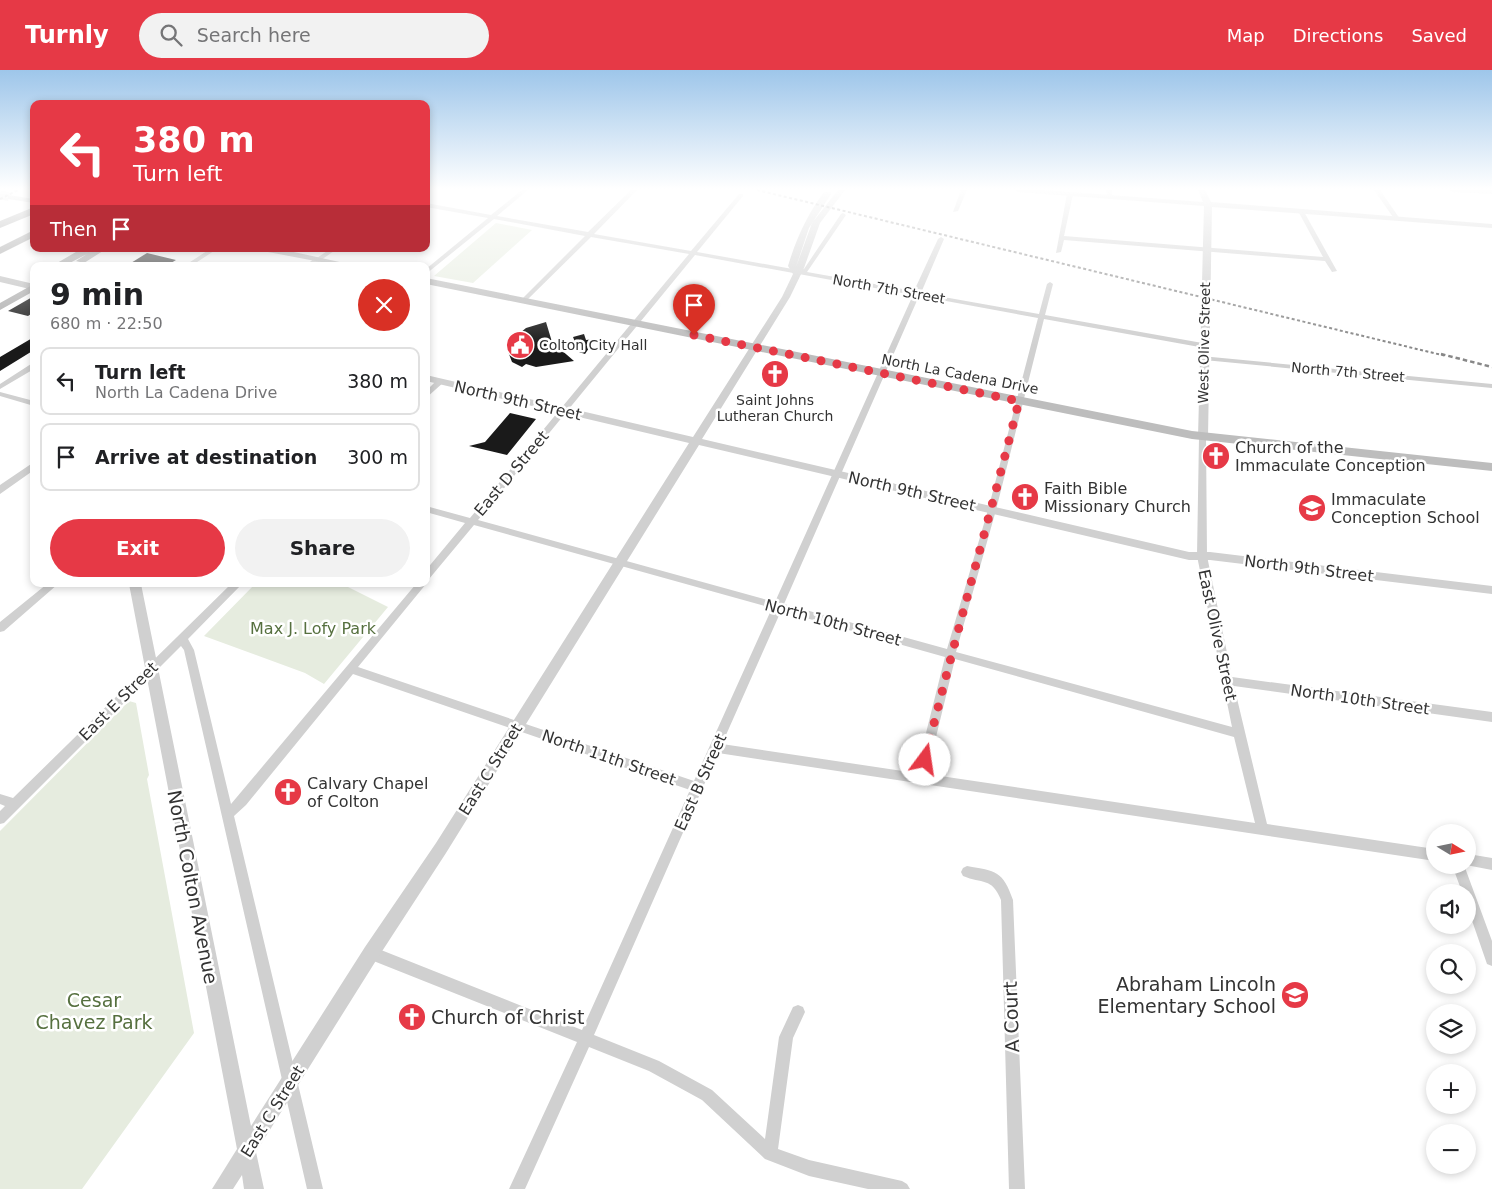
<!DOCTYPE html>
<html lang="en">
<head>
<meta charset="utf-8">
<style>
  body { margin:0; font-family:"DejaVu Sans",sans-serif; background:#f2f2f2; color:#202124; height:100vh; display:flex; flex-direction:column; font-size:19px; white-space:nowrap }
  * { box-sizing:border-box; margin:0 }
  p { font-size:16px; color:#757577 }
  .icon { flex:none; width:28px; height:28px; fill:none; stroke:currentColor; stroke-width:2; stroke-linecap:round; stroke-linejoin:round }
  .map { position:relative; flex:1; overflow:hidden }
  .side { position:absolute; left:30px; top:192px; width:400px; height:325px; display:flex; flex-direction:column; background:#fff; border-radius:10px; box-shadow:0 2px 8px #0003 }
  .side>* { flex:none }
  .guide { position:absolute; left:30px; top:30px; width:400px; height:152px; border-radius:10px; box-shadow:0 2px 8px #0003; background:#e63946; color:#fff; overflow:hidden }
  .needle { width:32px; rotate:100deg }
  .fabs { position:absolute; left:1426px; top:754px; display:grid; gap:10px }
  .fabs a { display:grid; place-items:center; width:50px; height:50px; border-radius:50%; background:#fff; box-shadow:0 2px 8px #0003; font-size:25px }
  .pin { position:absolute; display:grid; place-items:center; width:42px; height:42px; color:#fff; margin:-51px -21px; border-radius:50% 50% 50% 0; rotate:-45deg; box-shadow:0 0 5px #0007 }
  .pin .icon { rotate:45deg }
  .me { position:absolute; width:55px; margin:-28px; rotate:14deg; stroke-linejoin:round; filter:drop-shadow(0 0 4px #0008) }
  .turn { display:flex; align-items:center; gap:18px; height:105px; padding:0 20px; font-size:22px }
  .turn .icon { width:65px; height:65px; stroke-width:2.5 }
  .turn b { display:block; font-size:35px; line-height:42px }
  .then { display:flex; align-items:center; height:48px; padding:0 20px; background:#0003; gap:10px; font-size:19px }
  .round { display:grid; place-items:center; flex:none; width:52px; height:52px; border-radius:26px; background:#f2f2f2 }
  .head { display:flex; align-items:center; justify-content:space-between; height:85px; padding:0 20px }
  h1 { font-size:30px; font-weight:700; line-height:38px }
  .action { display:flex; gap:10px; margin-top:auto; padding:10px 20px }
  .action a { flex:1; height:58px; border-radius:30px; background:#e63946; color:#fff; font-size:20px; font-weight:700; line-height:58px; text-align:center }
  .action a+a { background:#f2f2f2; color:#202124 }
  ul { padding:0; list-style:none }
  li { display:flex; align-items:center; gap:15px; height:68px; margin:0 10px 8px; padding:0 10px; border:2px solid #e0e0e0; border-radius:10px }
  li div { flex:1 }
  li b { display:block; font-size:19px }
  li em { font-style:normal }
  header { display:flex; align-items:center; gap:30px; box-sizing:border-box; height:70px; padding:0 25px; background:#e63946; color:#fff }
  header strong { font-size:24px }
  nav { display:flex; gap:28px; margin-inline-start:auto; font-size:18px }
  .search { width:350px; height:45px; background:#f2f2f2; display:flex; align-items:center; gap:12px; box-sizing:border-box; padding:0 18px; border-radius:28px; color:#757577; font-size:19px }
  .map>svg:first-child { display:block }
</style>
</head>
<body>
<header>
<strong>Turnly</strong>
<div class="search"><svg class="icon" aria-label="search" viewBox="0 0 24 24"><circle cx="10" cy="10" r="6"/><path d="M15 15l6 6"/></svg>Search here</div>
<nav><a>Map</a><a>Directions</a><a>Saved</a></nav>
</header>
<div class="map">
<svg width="1492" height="1119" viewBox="0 0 1492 1119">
  <rect width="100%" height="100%" fill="#fff"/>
  <path fill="#e6ecdf" d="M496 153 532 160 473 213 434 206Z
    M255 514H342L388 537 324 614 305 603 204 566Z
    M129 631 136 633 149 705 147 709 194 963 82 1119H0V761Z"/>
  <path fill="#1a1a1a" d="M147 183 176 190 166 196H126Z
    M34 226V242L28 246 8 241Z
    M546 252 552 272 574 291 536 297 526 294 522 297 512 292 507 279 509 272 526 258Z
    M584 264 586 270 595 269 585 284 579 282 573 267Z
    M34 267V280L0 301V287Z
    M510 343 536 349 507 385 469 376 485 372Z"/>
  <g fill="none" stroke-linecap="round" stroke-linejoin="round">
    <path stroke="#d6d6d6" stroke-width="9" stroke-dasharray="9 4.5" stroke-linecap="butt" d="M0 125 11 127"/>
    <path fill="#d0d0d0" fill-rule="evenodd" d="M522 120H528L497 146 588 162 631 120H637L594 164 691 181 739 124H743V126L697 182 798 200 804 199 841 144 843 143 846 145 807 202 914 221 938 169 941 167 944 169 921 223 1039 244 1047 214 1050 212 1053 214 1045 245 1208 274 1209 276 1205 278 1044 249 996 440 956 582 1232 657 1197 486 1199 367 1203 364 1206 365 1207 486 1232 607 1492 642V652L1234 616 1267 754 1435 779V791L718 683 594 965 659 991 712 1020 765 1069 779 967 793 937 798 935 803 937 805 942 793 968 778 1079 809 1090 902 1111 907 1114 910 1119H868L809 1106 765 1089 702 1030 649 1001 589 977 525 1119H509L577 972 366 888 364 883 366 878 371 876 582 960 690 720 353 604 246 735 234 746 323 1119H307L184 580 181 576 4 753 0 754V741L5 736 0 734V724L13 728 231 514H242L188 569 194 580 231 734 416 514H426L358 597 694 711 772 538 474 455 429 509 426 510V500L465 453 426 442V436L470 448 689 184 591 167 525 232 523 233 520 231 585 166 494 149 426 204V199L488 148 426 137V133L491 145ZM695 185 913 225 775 532 478 450ZM919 226 1038 248 988 440 947 579 784 534ZM781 541 945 587 916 703 722 674ZM955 589 1234 667 1255 753 927 704Z
      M961 120H967L958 141 953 142Z
      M1106 120H1112V128H1108Z
      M1374 120H1380L1400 149 1399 150H1395Z
      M1450 120H1492V124L1453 122Z
      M1070 122 1073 124 1064 166 1323 187 1298 141 1303 140 1337 201 1332 202 1325 191 1064 170 1061 182 1056 183 1067 124Z
      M210 179H217L191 196H184Z
      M330 179H337L321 190H317V188Z
      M1201 286 1492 314V318L1204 290H1201Z
      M31 294H34V299L0 319V314Z
      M437 310H443L444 312 426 328V321Z
      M0 322 34 331V336L0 326Z
      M47 514H58L4 561 0 562V552Z
      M1468 784 1492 788V800L1466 795H1468Z
      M1452 795H1464L1492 871V896L1487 894 1468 839V822H1462Z
      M967 796C996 801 1003 801 1013 830L1025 1119H1009L1001 830C992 807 982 814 963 806L961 802 963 798Z"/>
    <path fill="#d0d0d0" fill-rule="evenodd" d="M838 120H845L820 153 804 198 790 227 702 369 1189 482H1210L1492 516V524L1210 490H1189L699 375 446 783 377 889 256 1082 264 1119H244L242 1105 233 1119H212L237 1079 129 514H141L251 1056 365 877 436 773 689 373 426 311V305L693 367 782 227 793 204 788 196C796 169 807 145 824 122H830L831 124 809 158 796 197 812 153Z
      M1014 120H1043L1203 132 1198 120H1205L1211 132 1492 154V158L1212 137 1208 367 1203 370 1198 367 1204 136 1018 122Z
      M316 187 323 189 314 196H305Z
      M34 392V400L0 424V415Z"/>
    <path fill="#bdbdbd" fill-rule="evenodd" d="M8 125 34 129V133L8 129Z
      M264 179H280L358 196H342L268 182Z
      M0 206 34 214V220L0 212Z
      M426 208 1192 361 1492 393V401L1192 369 426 214Z"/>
    <path fill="#ababab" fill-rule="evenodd" d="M81 179H93L92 181 106 179 84 193 76 191 87 184 64 196H52Z
      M34 214V221L0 240V233Z"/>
    <path fill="#9a9a9a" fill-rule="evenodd" d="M34 137V144L0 158V151Z
      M34 160V167L0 184V177Z"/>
    <path stroke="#888" stroke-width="2" stroke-dasharray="3 2.5" stroke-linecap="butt" d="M757 120 1446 286
      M0 129 18 120"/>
    <path stroke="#888" stroke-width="2.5" stroke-dasharray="4.5 3" stroke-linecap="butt" d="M1441 284 1492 297"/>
  </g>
  <linearGradient id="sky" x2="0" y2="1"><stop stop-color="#9ec6ea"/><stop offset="0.43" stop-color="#fff"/><stop offset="1" stop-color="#fff" stop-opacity="0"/></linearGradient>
  <rect width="1492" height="276" fill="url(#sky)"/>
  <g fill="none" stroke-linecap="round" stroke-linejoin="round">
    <path stroke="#e63946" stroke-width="9" stroke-dasharray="0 16.2" d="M694 265 1019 331C989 451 954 570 925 690"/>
  </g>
  <defs>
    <symbol id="civic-disc" viewBox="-11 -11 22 22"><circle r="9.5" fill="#e63946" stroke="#fff"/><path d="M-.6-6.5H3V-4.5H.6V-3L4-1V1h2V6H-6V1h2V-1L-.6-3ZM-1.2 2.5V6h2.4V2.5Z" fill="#fff"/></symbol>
    <symbol id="church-disc" viewBox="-11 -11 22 22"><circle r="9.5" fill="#e63946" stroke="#fff"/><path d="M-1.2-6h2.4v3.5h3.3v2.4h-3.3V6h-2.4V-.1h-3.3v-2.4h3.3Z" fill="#fff"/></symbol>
    <symbol id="school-disc" viewBox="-11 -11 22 22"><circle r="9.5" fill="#e63946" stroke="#fff"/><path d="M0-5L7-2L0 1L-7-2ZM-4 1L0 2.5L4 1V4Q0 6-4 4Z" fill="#fff"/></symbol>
  </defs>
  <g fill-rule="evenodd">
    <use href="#civic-disc" x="504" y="259" width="32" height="32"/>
    <use href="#church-disc" x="759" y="288" width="32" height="32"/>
    <use href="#church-disc" x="1200" y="370" width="32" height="32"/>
    <use href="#church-disc" x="1009" y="411" width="32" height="32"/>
    <use href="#school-disc" x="1296" y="422" width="32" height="32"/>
    <use href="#church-disc" x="272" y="706" width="32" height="32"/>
    <use href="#school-disc" x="1279" y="909" width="32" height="32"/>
    <use href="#church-disc" x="396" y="931" width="32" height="32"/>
  </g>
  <g text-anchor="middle" stroke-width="5" stroke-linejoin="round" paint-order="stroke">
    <g font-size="14" fill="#333" stroke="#fff">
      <text transform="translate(889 219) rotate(10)" y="5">North 7th Street</text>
      <text transform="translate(1204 273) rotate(-89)" y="5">West Olive Street</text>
      <text transform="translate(1348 302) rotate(5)" y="5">North 7th Street</text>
      <text transform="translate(960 304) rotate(11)" y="5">North La Cadena Drive</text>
    </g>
    <g font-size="14" fill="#333" stroke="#fff" text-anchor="start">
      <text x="539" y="280">Colton City Hall</text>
      <text x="775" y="335" text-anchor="middle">Saint Johns<tspan x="775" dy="16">Lutheran Church</tspan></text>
    </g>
    <g font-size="16" fill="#333" stroke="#fff">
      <text transform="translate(518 330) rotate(13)" y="6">North 9th Street</text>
      <text transform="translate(511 403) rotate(-50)" y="6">East D Street</text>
      <text transform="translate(912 421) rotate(13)" y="6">North 9th Street</text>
      <text transform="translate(1309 498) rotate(7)" y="6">North 9th Street</text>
      <text transform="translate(833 552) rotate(15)" y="6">North 10th Street</text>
      <text transform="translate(1218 565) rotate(78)" y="6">East Olive Street</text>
      <text transform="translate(1360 629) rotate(8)" y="6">North 10th Street</text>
      <text transform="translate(118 631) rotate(-45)" y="6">East E Street</text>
      <text transform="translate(609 687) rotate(19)" y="6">North 11th Street</text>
      <text transform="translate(490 699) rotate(-58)" y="6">East C Street</text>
      <text transform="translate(700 712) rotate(-66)" y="6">East B Street</text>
      <text transform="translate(272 1041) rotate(-58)" y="6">East C Street</text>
    </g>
    <g font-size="16" fill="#333" stroke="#fff" text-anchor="start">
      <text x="1235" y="383">Church of the<tspan x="1235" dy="18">Immaculate Conception</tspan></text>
      <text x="1044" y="424">Faith Bible<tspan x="1044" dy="18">Missionary Church</tspan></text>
      <text x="1331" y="435">Immaculate<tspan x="1331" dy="18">Conception School</tspan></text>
      <text x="307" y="719">Calvary Chapel<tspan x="307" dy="18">of Colton</tspan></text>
    </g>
    <g font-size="16" fill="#56703f" stroke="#fff">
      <text x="313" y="564">Max J. Lofy Park</text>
    </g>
    <g font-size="19" fill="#333" stroke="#fff">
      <text transform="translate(193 817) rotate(79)" y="7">North Colton Avenue</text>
      <text transform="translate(1011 947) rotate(-92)" y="7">A Court</text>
    </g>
    <g font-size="19" fill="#333" stroke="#fff" text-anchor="end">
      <text x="1276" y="921">Abraham Lincoln<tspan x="1276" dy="22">Elementary School</tspan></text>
      <text x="431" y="954" text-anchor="start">Church of Christ</text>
    </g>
    <g font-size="19" fill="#56703f" stroke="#fff">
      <text x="94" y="937">Cesar<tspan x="94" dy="22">Chavez Park</tspan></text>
    </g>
  </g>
</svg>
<div class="fabs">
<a><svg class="needle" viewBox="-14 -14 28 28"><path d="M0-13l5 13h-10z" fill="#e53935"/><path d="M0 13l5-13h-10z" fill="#757577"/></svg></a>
<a><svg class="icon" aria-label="sound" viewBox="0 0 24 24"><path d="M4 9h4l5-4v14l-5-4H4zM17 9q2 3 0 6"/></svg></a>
<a><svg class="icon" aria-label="search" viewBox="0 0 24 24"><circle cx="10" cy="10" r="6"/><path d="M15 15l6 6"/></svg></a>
<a><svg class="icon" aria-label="layers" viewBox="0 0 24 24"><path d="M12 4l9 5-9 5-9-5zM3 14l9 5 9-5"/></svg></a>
<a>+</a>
<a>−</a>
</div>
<div class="pin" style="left:694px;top:265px;background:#d93025"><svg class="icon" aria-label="arrive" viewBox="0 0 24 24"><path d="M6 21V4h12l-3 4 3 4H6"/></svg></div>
<svg class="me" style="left:925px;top:690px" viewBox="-20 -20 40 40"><circle r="19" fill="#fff"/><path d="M0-13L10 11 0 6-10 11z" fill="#e63946"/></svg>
<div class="guide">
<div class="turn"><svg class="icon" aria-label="left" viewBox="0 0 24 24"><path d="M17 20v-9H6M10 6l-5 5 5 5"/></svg><div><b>380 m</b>Turn left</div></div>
<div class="then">Then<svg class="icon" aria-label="arrive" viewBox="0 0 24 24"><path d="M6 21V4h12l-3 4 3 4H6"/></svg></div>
</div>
<section class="side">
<div class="head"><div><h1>9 min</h1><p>680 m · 22:50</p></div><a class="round" style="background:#d93025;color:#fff"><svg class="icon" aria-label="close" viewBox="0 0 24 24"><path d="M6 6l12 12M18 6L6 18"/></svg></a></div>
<ul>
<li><svg class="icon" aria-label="left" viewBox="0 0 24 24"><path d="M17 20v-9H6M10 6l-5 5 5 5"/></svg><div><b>Turn left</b><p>North La Cadena Drive</p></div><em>380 m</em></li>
<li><svg class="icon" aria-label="arrive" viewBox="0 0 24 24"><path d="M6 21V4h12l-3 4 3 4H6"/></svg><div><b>Arrive at destination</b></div><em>300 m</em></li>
</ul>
<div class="action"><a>Exit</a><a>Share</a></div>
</section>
</div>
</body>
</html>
